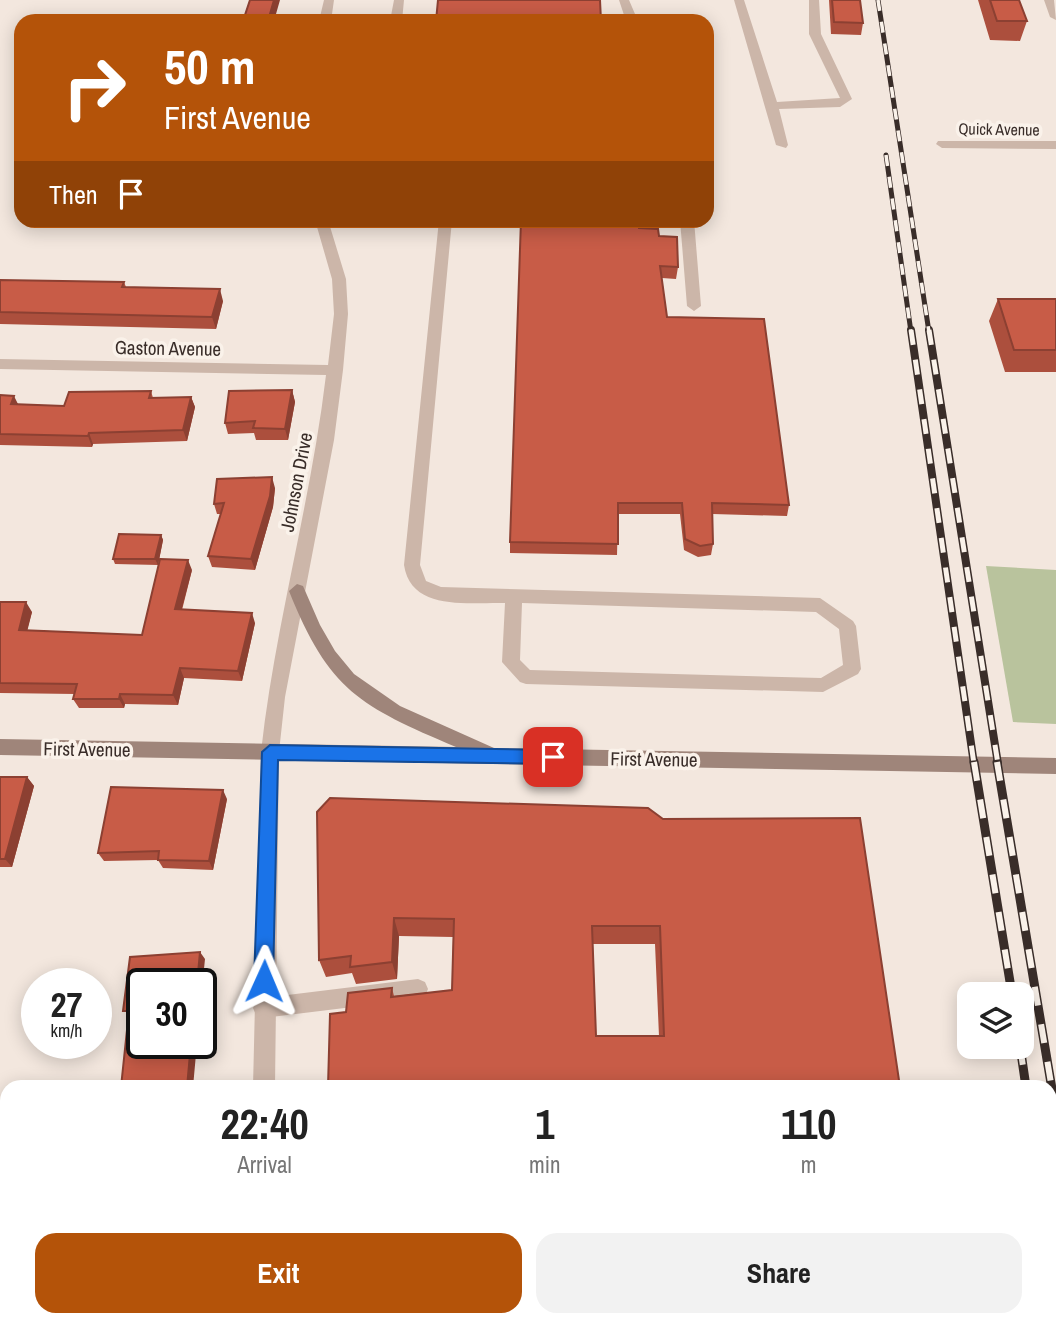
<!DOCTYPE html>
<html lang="en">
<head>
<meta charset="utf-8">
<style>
  body { margin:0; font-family:"Archivo Narrow",sans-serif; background:#f2f2f2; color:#222; height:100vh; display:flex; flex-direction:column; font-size:26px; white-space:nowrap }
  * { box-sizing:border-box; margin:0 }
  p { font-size:23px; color:#767676 }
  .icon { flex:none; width:38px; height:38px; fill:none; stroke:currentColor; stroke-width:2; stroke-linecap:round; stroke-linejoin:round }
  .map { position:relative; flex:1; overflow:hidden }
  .details { position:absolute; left:0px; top:1080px; width:1057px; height:247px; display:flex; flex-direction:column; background:#fff; border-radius:21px 21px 0 0; box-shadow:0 4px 18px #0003 }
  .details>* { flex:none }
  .guide { position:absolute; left:14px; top:14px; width:700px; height:214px; border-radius:21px; box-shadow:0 4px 18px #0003; background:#b45309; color:#fff; overflow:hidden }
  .tools { position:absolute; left:957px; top:982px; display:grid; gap:14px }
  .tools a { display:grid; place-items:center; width:77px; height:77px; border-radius:14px; background:#fff; box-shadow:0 4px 18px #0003; font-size:35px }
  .speed { position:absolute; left:21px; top:968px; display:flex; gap:14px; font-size:35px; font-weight:700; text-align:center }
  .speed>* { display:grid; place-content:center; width:91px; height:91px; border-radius:50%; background:#fff; box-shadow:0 4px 18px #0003; line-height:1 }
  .speed small { font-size:18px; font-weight:400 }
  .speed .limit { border:4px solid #111; border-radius:10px; background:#fff; color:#111 }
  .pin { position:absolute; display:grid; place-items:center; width:60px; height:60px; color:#fff; margin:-30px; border-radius:14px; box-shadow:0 4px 10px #0006 }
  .me { position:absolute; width:77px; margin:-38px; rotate:1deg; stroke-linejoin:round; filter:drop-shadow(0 0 5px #0008) }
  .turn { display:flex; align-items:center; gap:24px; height:147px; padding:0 35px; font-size:32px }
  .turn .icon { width:91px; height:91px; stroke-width:2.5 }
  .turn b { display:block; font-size:49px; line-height:60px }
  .then { display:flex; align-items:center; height:66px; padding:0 35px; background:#0003; gap:14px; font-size:26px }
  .eta { display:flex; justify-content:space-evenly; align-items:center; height:119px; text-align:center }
  .eta b { font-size:42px; font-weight:800; line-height:49px }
  .primary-button { display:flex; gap:14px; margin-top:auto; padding:14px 35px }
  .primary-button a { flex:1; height:80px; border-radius:21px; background:#b45309; color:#fff; font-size:28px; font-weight:800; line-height:80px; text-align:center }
  .primary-button a+a { background:#f2f2f2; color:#222 }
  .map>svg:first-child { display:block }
</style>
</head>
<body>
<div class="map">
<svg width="1056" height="1325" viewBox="0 0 1056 1325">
  <rect width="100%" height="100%" fill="#f3e7de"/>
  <path fill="#b9c39d" d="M986 566 1056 570V724L1013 722Z"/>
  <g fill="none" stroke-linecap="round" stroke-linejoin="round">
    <path fill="#ccb6a9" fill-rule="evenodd" d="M394 0H404L402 21H390Z
      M619 0H629L638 21H626Z
      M734 0H744L777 102 840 98 809 34V0H819L821 34 852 99 840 107 779 109 788 145 786 148 776 145Z
      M439 220H452L420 565 426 581 441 587 820 598 853 621 856 626 861 669 858 674 823 692 526 684 520 682 502 662 505 603C469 602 411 612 404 565ZM522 603 816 612 839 629 843 665 821 678 530 670 520 660Z
      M680 220H694L701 306 694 311 687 306Z
      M418 979 425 982 428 989 425 996 418 999 263 1018 256 1015 253 1008 256 1001 263 998Z
      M726 1320H750L751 1325H727Z"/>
    <path fill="#ccb6a9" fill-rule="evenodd" d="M324 0H334L331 21H319Z
      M1044 0H1054L1056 20 1050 17Z
      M938 141H1056V149L942 148 936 144Z
      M315 220H328L346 279 348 314 343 370 334 440 285 697 279 752 275 1087H253L261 752C275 625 311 502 326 375L0 369V359L328 365 334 314 332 279Z
      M254 1320H278V1325H254Z"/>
    <path fill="#9f857a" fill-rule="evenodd" d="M297 584 303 586 320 625 335 651 354 674 400 706 494 748 1056 758V774L0 755V739L456 747C360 706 329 691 289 591Z"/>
    <defs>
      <path id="rail-far2" d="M878 0 929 332
        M886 155 911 332"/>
      <path id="rail-far1" d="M911 330 974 764
        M929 330 998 764"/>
      <path id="rail" d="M974 762 1012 994
        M997 762 1056 1113
        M1020 1046 1026 1087
        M1050 1247 1056 1288"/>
    </defs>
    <use href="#rail-far2" stroke="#392d29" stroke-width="5"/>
    <use href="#rail-far1" stroke="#392d29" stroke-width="8"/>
    <use href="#rail" stroke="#392d29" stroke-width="9"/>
    <use href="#rail-far2" stroke="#faf2ea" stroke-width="3.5" stroke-dasharray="11" stroke-linecap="butt"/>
    <use href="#rail-far1" stroke="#faf2ea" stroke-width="5" stroke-dasharray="15" stroke-linecap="butt"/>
    <use href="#rail" stroke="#faf2ea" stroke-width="6" stroke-dasharray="19" stroke-linecap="butt"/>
  </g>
  <path fill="#ac4f3d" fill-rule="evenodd" d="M829 0H860L863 23 861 35 831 34Z
    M978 0H1019L1027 21 1020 41 990 40Z
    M639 228 659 236 678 267 676 279 662 278 667 317 789 505 787 516 713 514V544L711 555 698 557 684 550 680 514H618L617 555 510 553V542Z
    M0 280 124 282 126 287 223 301 216 329 0 324Z
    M998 299H1056V372H1005L989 321Z
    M292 390 295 402 288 440H256L254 433 228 434 225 423Z
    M151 391 153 398 191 397 195 407 187 441 93 444 92 447 0 445V395L18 404 64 406Z
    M275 488 273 507 255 570 212 567 208 556 221 514H217L214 504Z
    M161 535 163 540 158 565 115 564 113 559Z
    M192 570 182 610 255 623 242 681 184 678 178 705 125 704 124 708H79L73 699 75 694 0 693V602L32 612 27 630 142 635Z
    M0 777H27L34 786 12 867H0Z
    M227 799 213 870 163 868 158 860 104 861 98 853Z
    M648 808 900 1087 346 1012 392 988 394 996 452 990 453 937 399 936 397 979 356 984 352 973 326 977 319 960 317 812ZM593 944H655L659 1036H596Z
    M752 1320H932L933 1325 735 1322H751Z"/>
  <path fill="#8c4032" d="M274 0H280L274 21H268Z
    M220 289 223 301 216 329 212 317Z
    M292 390 295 402 288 440 285 429Z
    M14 396 19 406 11 404Z
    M191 397 195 407 187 441 183 430Z
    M89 433 93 444 92 447 88 436Z
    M272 477 275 488 273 507 255 570 251 559Z
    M161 535 163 540 158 565 155 559Z
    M188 560 192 570 179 619 175 609Z
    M26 602 32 612 25 640 19 630Z
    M252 613 255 623 242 681 238 671Z
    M180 668 184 678 178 705 173 695Z
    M120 694 125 704 124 708 119 699Z
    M27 777 34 786 12 867 5 859Z
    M223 790 227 799 213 870 209 861Z
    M394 918 399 936 397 979 392 962Z
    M200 952 205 959 201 998V984H197Z
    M191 1043H197L193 1087H187Z
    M174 1320H180V1325H174Z
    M407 1320H412V1325H408Z"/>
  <path fill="#c85c47" stroke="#8c4032" stroke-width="2" fill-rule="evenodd" d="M250 0H274L268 21H243Z
    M438 0H600L601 21H436Z
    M832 0H860L863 23 834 22Z
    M990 0H1019L1027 21H997Z
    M521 220H638L639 228 658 229 659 236 677 237 678 267 660 266 667 317 764 319 789 505 712 503 713 544 700 546 685 539 682 503H618V544L510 542Z
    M0 280 124 282 122 287 220 289 212 317 0 312Z
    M998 299H1056V350H1014Z
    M292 390 285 429 253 428 255 421 225 423 229 391Z
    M151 391 149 398 191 397 183 430 89 433 88 436 0 434V395L14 396 11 404 64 406 69 392Z
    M272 477 270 496 251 559 208 556 224 503 214 504 217 479Z
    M119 534 161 535 155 559H113Z
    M160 559 188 560 175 609 252 613 238 671 180 668 173 695 120 694 119 699H73L77 684 0 683V602H26L19 630 142 635Z
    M0 777H27L5 859H0Z
    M111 787 223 790 209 861 158 860 159 851 98 853Z
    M330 798 648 808 663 819 860 818 900 1087H328L330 1014 346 1012 348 993 392 988 391 997 452 990 454 919 394 918 392 962 350 967 351 956 319 960 317 812ZM592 926H660L664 1036H596Z
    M200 952 197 984H142V1043H191L187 1087H121L129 1011H123L130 957Z
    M96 1320H174V1325H95Z
    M341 1320H407L408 1325H336Z
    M484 1320H734L735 1322H760V1320H932L933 1325H438Z"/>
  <path fill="#1a73e8" stroke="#114b97" stroke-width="2" d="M270 745 553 750 561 757 553 764 278 760 273 981 271 988 264 990 257 988 254 981 262 752Z"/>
  <g text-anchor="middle" stroke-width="7" stroke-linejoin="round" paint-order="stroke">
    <g font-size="16" fill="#392d29" stroke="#faf2ea">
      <text transform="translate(999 129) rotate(1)" y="6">Quick Avenue</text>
    </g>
    <g font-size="19" fill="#392d29" stroke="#faf2ea">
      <text transform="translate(168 348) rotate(1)" y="7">Gaston Avenue</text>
      <text transform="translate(296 482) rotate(-79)" y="7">Johnson Drive</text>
      <text transform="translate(87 749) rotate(1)" y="7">First Avenue</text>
      <text transform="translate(654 759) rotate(1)" y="7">First Avenue</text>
    </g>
  </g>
</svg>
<div class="tools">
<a><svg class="icon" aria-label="layers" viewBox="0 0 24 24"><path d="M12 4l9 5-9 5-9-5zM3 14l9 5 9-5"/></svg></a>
</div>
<div class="speed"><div>27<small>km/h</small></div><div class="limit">30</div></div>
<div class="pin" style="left:553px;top:757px;background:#d93025"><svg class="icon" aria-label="arrive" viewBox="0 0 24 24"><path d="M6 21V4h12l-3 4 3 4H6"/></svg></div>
<svg class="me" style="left:264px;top:981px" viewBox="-20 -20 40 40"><path d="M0-17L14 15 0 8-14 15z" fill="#1a73e8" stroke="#fff" stroke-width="4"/></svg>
<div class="guide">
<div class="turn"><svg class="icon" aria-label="right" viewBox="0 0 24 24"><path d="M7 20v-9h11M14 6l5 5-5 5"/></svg><div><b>50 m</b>First Avenue</div></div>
<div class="then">Then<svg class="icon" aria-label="arrive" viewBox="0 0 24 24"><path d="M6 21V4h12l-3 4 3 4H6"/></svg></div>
</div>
<section class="details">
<div class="eta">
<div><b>22:40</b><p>Arrival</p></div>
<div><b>1</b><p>min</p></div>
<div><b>110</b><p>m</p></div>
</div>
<div class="primary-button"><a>Exit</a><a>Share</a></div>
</section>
</div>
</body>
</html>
